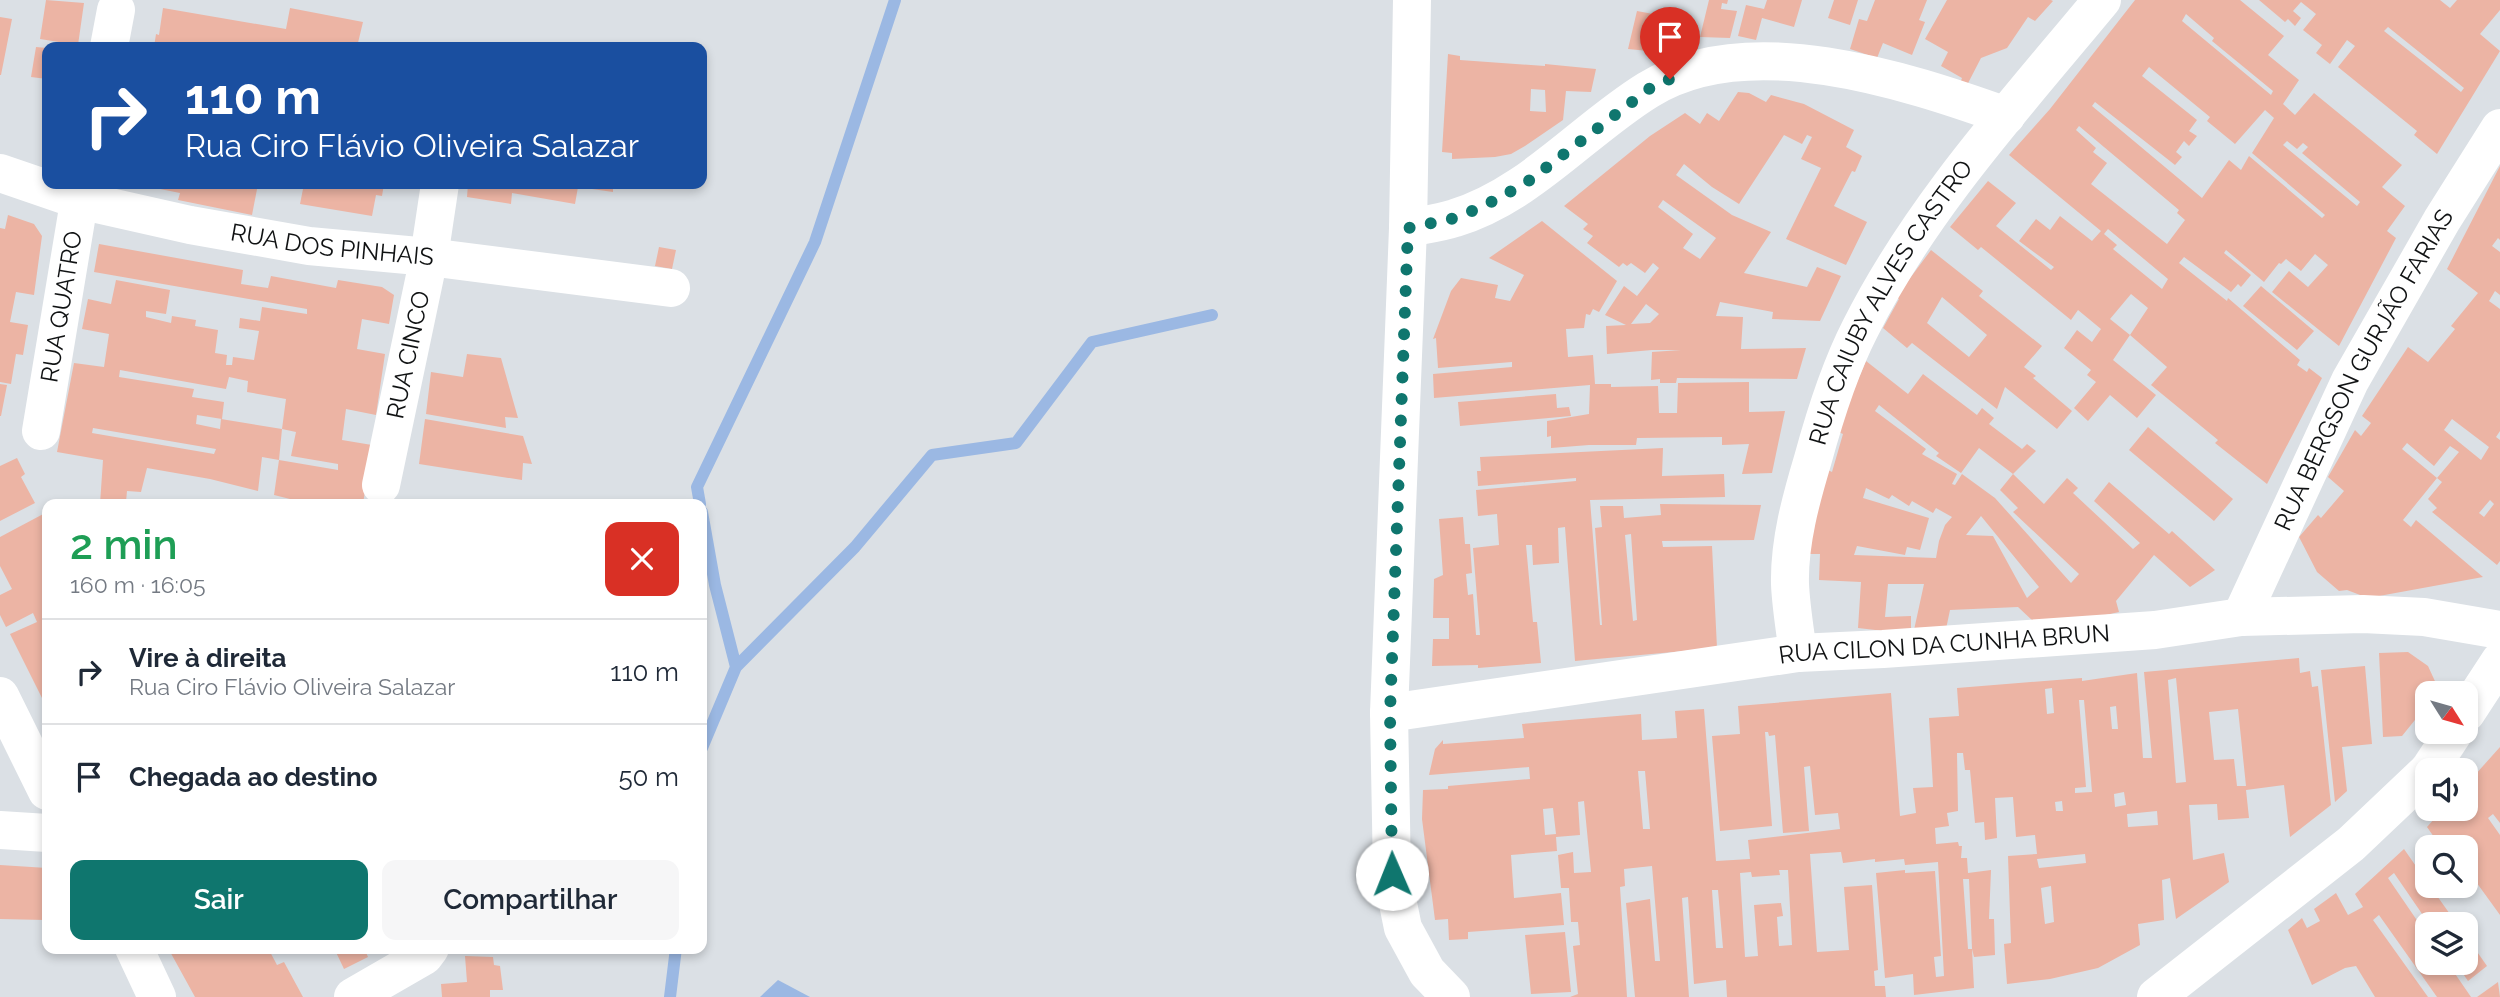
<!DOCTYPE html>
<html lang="pt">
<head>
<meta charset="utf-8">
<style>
  body { margin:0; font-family:Raleway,sans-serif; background:#f6f6f7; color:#1f2937; height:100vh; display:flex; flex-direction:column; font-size:26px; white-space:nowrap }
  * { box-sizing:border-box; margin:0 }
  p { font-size:23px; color:#747a83 }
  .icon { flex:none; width:38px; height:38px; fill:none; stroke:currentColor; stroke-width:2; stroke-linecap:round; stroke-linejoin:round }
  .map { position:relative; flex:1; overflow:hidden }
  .drawer { position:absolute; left:42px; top:499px; width:665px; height:455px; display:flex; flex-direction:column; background:#fff; border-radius:14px; box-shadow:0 4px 10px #0003 }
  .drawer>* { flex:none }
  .banner { position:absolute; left:42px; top:42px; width:665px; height:147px; border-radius:14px; box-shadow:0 4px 10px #0003; background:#1a4fa0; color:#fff; overflow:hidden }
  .needle { width:46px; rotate:127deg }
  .controls { position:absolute; left:2415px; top:681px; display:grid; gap:14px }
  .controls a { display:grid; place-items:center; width:63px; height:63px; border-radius:14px; background:#fff; box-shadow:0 4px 10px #0003; font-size:35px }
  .pin { position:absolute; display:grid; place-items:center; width:60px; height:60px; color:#fff; margin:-72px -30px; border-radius:50% 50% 50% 0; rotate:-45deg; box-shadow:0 0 7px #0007 }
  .pin .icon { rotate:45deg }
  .me { position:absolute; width:77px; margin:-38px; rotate:359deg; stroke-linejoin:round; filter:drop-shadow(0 0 5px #0008) }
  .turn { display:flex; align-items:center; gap:24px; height:147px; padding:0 28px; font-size:32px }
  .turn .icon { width:91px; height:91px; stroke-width:2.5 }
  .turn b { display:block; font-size:49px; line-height:60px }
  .round { display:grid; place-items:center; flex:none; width:74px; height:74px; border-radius:14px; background:#f6f6f7 }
  .overview { display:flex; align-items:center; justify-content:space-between; height:119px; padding:0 28px }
  h1 { font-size:42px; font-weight:600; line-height:52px; color:#1e9e55 }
  .cta { display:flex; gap:14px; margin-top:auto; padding:14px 28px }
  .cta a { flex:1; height:80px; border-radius:14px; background:#0f766e; color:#fff; font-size:28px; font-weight:600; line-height:80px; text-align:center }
  .cta a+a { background:#f6f6f7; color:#1f2937 }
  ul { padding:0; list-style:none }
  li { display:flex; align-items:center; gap:21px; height:105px; padding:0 28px; border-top:2px solid #e0e1e3 }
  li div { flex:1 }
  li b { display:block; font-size:26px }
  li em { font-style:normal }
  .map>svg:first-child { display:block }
</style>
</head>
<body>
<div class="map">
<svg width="2500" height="997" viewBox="0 0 2500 997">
  <rect width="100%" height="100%" fill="#dbe0e5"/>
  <path fill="#9bb8e3" d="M778 980 810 997H760Z"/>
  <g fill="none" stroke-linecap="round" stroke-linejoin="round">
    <path stroke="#9bb8e3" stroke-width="12" d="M700 504 697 487 815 242 895 0
      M702 512 715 585 736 667 702 748
      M736 667 855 547 932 455 1016 443 1092 342 1212 315
      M670 997 676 948"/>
  </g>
  <path fill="#ecb4a4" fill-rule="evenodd" d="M46 0 84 3 78 45 40 39Z
    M1709 0H1728L1727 4 1722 3 1721 9 1737 11 1730 38 1700 37Z
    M1767 0H1802L1794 27 1762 18 1756 40 1738 36 1746 5 1764 9Z
    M1834 0H1858L1850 25 1828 18Z
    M1875 0H1927L1919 20 1925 22 1912 55 1883 43 1877 58 1850 49 1859 19 1867 21Z
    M1947 0H2051L2053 1 2035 21 2028 17 2007 48 1981 58 1965 89 1959 86 1962 78 1941 66 1948 52 1925 39Z
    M2135 0H2240L2284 36 2268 55 2299 80 2283 104 2295 115 2314 93 2402 165 2382 187 2405 206 2387 231 2396 238 2339 346 2272 292 2289 271 2308 287 2328 265 2315 254 2301 271 2286 259 2281 264 2279 263 2264 282 2226 250 2224 253 2251 275 2241 287 2238 284 2231 292 2184 257 2179 263 2227 301 2228 298 2300 360 2297 365 2307 372 2309 368 2322 378 2267 484 2215 443 2218 440 2151 385 2167 367 2130 335 2148 308 2131 294 2110 319 2130 335 2113 360 2156 395 2137 418 2110 395 2088 421 2074 408 2096 382 2087 375 2091 370 2064 348 2077 330 2092 342 2101 329 2078 310 2071 320 1981 247 1978 250 1950 227 1988 181 2016 203 1996 226 2051 270 2054 267 2019 241 2036 219 2050 230 2060 216 2092 241 2101 231 2009 155 2050 109ZM2186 14 2214 38 2212 41 2273 91 2271 95 2182 21ZM2149 67 2210 117 2207 121 2235 144 2265 110 2274 118 2252 153 2325 215 2322 218 2249 156 2241 170 2229 160 2202 198 2092 106 2095 102 2175 165 2182 157 2176 152 2184 141 2189 146 2197 136 2189 131 2197 120 2142 76ZM2079 126 2179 210 2177 213 2185 220 2167 244 2091 184 2107 163 2093 152 2096 148 2076 130ZM2287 141 2297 149 2303 143 2308 147 2302 153 2360 202 2357 206 2283 145ZM2108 229 2168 279 2162 289 2113 249 2117 245 2104 234Z
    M2259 0H2440L2450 8 2457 0H2500V10L2480 34 2500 51 2437 154 2414 135 2417 131 2338 67 2355 46 2347 40 2330 64 2316 53 2322 45 2303 30 2316 14 2301 2 2293 11 2301 18 2295 26 2288 19 2285 22ZM2388 27 2464 88 2461 92 2384 31Z
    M163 8 286 29 290 8 363 22 357 47 323 45V47H154L156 34 159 35Z
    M1637 11 1669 17 1659 52 1628 49Z
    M0 17 12 19 1 75H0Z
    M36 47 47 48V79L31 77Z
    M1448 54 1460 56V60L1545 66V64L1596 69 1591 92 1566 91 1563 120 1525 146 1511 154 1495 157 1452 159V153L1442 152ZM1531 89 1545 90 1546 112 1530 111Z
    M1738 92 1749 93 1766 102 1771 95 1804 104 1854 130 1846 147 1862 156 1855 172 1852 171 1834 206 1867 222 1846 265 1786 239 1821 168 1801 159 1812 137 1807 135 1802 144 1784 135 1739 204 1712 187 1684 164 1676 175 1732 215 1771 232 1744 273 1807 287 1817 267 1841 276 1820 321 1772 319 1773 312 1720 302 1716 316 1743 317 1741 349 1806 348 1797 379 1677 378 1676 383H1660V379L1651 380 1652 352 1681 350H1652L1607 354 1606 326 1626 325 1605 315 1624 286 1637 296 1659 268 1653 263 1645 273 1631 263 1627 266 1623 263 1619 267 1587 243 1593 236 1583 229 1588 224 1564 206 1650 136 1685 113 1700 124 1707 113 1719 121ZM1663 200 1716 238 1700 259 1683 248 1693 234 1658 207ZM1646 304 1659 314 1650 323 1631 324Z
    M2500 166V240L2498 238 2492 246 2500 252V295L2495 291 2489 301 2500 309V431L2496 437 2500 440V561L2497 565 2432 512 2437 508 2428 499 2442 482 2437 478 2403 520 2411 527 2416 520 2483 577 2368 598 2347 590 2339 591 2317 572 2299 537 2318 515 2321 518 2344 491 2328 477 2355 430 2361 436 2371 423 2362 416 2408 347 2428 362 2455 329 2451 326 2478 293 2447 269ZM2452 419 2489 447 2481 460 2444 430ZM2407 443 2434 466 2450 446 2459 452 2437 478 2402 449ZM2490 500 2494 504 2484 517 2479 513Z
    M135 184H258L252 215 178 200 180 193Z
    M304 184H384L382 196 376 195 372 216 300 204Z
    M468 184H613V192L578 187 575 204 512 193 511 204 467 197Z
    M8 215 34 224 42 236 34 295 16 292 10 322 28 325 23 355 16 354 11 384 0 382V228L5 229Z
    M1542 221 1617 281 1599 312 1593 309 1590 315 1586 314 1584 328 1566 329 1568 357 1593 355 1595 384H1611V387L1658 386 1659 413H1677L1678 383 1749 382V412L1785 411 1772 473 1742 474 1749 444 1722 445V437L1637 438 1636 445H1589L1551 448V436L1547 437V421L1589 414 1590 385 1434 398 1433 374 1512 367V362L1438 368 1436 338 1433 339 1451 291 1461 278 1498 285 1495 298 1510 301 1524 275 1489 258Z
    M99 244 243 270 241 284 268 288 271 276 336 288 338 280 382 287 394 295 389 324 362 319 357 349 385 354 376 415 346 409 342 440 372 445 363 504H310L274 495 279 460 262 457 258 491 210 479 147 468 141 492 127 491 126 502 100 504 103 460 57 452 74 363 104 367 109 334 82 329 88 299 111 304 116 280 170 290 166 314 146 311V317L171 323 172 316 196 320 195 326 218 330 215 353 227 355 226 365H232L233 357 254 360 259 331 239 328 240 318 260 321 262 307 307 314V309L94 272ZM120 370 226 389 229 377 248 381 247 392 286 399 282 429 221 419 220 429 196 424 197 415 222 419 224 402 192 397 194 389 119 377ZM93 428 216 449 214 454 92 433ZM282 429 296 432 291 456 338 464V470L279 460Z
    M659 247 676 250 672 269 655 266Z
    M1931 250 1983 291 1979 296 2042 346 2024 367 2036 376 2033 378 2072 411 2057 429 2005 387 1997 409 1912 343 1907 348 1883 328 1899 299 1896 297ZM1942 297 1987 335 1969 357 1927 323Z
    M2261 286 2314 331 2297 350 2243 306Z
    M467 354 501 358 518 418 505 417 506 428 426 414 431 372 463 377Z
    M1866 361 1908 394 1923 374 1977 415 1982 408 1994 418 1989 424 2022 449 2027 444 2036 451 2013 474 1979 448 1961 473 1936 456 1939 453 1879 405 1875 411 1926 449 1922 454 1957 474 1952 484 1955 485 1962 474 1995 498 2071 583 2079 574 2013 512 2018 508 2000 490 2013 474 2044 504 2067 478 2078 488 2073 493 2133 549 2140 543 2094 501 2109 482 2169 534 2172 531 2215 570 2190 587 2154 555 2116 601 2119 612 2101 616 2034 622 2018 607 1950 610 1946 629 1914 630 1924 584H1888L1885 617 1911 616V631H1884L1858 628 1861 582 1819 580 1820 554H1805L1824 468 1832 472 1843 434 1836 431ZM1866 488 1889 499 1892 495 1909 506 1912 501 1933 513 1936 508 1952 517 1945 525 1939 541 1936 558 1854 555 1857 546 1905 555 1907 547 1920 550 1929 518 1863 498ZM1981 516 2039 587 2027 598 1993 536 1966 535Z
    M0 384 7 385 1 416H0Z
    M1556 394 1557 408 1569 407 1571 416 1460 426 1458 402Z
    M425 419 523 436 532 464 523 463 522 480 419 464Z
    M2148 427 2233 499 2214 521 2129 450Z
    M1663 448 1662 476 1724 474 1725 497 1590 500 1600 625H1602L1595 528 1602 527 1600 506H1623L1624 518 1661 515 1660 504 1761 505 1754 540 1662 541 1663 547 1712 546 1717 648 1575 661 1565 527 1558 528 1559 563 1533 565 1532 545H1526L1533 622H1537L1541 663 1478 668V665L1432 666 1433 639H1449V618H1433L1434 579 1443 575 1439 519 1463 517 1465 544H1470L1472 573 1466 574 1468 595 1473 594 1476 635H1480L1473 548 1499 545 1497 514 1478 516 1476 490 1576 481V478L1478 486 1477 471H1481L1480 457ZM1631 534 1637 620 1633 621 1625 535Z
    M17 458 25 474 21 477 35 503 0 521V466Z
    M47 512V708L10 634 37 622 33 613 6 627 0 615V595L12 589 0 566V537Z
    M2408 652 2428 666 2439 690 2436 693H2427V705L2402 736 2383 737 2379 653Z
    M2299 658 2300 673 2310 671 2312 687 2318 686 2331 805 2290 837 2284 785 2246 790 2249 818 2218 820 2217 804 2189 805 2193 860 2224 853 2229 882 2176 919 2170 878 2162 880 2164 920 2138 924 2140 945 2098 968 2050 979 2007 984 2004 944 2011 943 2008 856 2037 854 2035 835 2016 837 2013 797 1995 798 1997 838 1985 840 1984 822 1975 823 1970 770H1965L1963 753H1957L1958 811 1947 813 1949 826 1935 828 1936 844 1958 842 1959 846H1962L1961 858H1967L1968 873 1991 870 1989 919H1994L1995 955 1974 957 1972 949 1974 988 1914 995 1913 974 1885 978 1876 873 1905 870V873L1935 871 1941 956 1934 957 1936 977 1944 976 1938 862 1905 865 1904 859 1875 862V859L1843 863 1841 852 1810 854 1817 952 1849 950 1844 887 1872 885 1878 970 1874 971 1875 986H1885L1886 997H1727L1726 980 1694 984 1688 897 1682 898 1689 997H1635L1626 903 1650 899 1655 961H1660L1652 866 1624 869 1625 886 1620 887 1627 997H1570L1578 994 1573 946 1580 945 1578 922H1571L1569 888H1561L1558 855 1573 852 1574 873 1591 872 1584 801 1578 802 1580 835 1556 837 1557 851 1511 855 1514 898 1561 893 1564 925 1468 932V939L1449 940 1448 919 1435 920 1422 819 1423 790 1448 789V786L1530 779 1529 767 1429 775 1435 749 1443 740V744L1524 738 1522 724 1641 714 1642 740 1677 738 1675 711 1704 709 1716 861 1750 859 1748 840 1840 829 1838 813 1815 815 1810 766 1804 767 1809 831 1783 833 1775 735 1769 736 1768 732H1765L1772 826 1720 831 1712 736 1740 734 1738 706 1891 693 1900 816 1916 813 1913 788 1933 787 1929 718 1959 716 1957 688 2082 678V681L2137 673 2143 758H2152L2144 672ZM2176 678 2186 782 2176 783 2168 680ZM2052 688 2054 713 2047 714 2045 689ZM2079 700H2084L2092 792 2075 793V788L2086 787ZM2116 706 2118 729H2112L2110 707ZM2238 709 2246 786H2237L2234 759 2214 760 2209 712ZM1638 771H1645L1650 829H1643ZM2124 792 2126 805 2115 807 2114 794ZM2062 801 2063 811H2056L2055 802ZM1553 808 1556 834 1545 835 1543 809ZM2157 811 2158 825 2128 827 2127 814ZM2085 854 2086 863 2039 868 2037 859ZM1779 870H1788L1792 945 1779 946 1777 917 1783 916 1781 903 1754 905 1758 956 1745 957 1740 873 1751 872 1752 877 1780 875ZM1963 879H1969L1972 949H1968ZM2051 886 2054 922 2045 924 2041 888ZM1712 890H1718L1723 948H1716Z
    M2365 666 2372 744 2342 747 2347 791 2335 802 2321 670Z
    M2500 747V823L2493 814 2488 818 2500 835V915L2466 868V847H2441L2427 827 2444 808H2466V785Z
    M2404 849 2427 882V886H2430L2457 924H2429L2394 873 2388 878 2427 935V962H2447L2471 997H2437L2379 915 2373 920 2428 997H2375L2356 966 2345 968 2312 985 2288 930 2302 918 2307 928 2320 921 2314 909 2336 893 2348 915 2363 907 2355 894Z
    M0 865 47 868 45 920 0 919Z
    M1565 932 1571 992 1531 994 1525 935Z
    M2466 936 2487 966 2468 981 2455 962H2466Z
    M168 948H268L277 965 284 962 303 997H195Z
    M334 948H364L368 957 344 969Z
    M465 956 493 957 494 965 500 966 503 990H490V997H442L441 984 467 982Z
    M2498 982 2500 997H2477Z"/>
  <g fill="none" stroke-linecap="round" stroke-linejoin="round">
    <g stroke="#fff" stroke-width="38">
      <path d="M1412 0 1408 228 1389 713 1392 874 1403 928 1427 972 1451 997"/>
      <path d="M109 47 116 10"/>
      <path id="s1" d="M0 173 79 200 190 225 309 246 429 257 671 288"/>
      <path d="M1408 228C1423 225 1440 223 1455 218 1530 195 1583 130 1648 90 1747 28 1905 80 2006 116"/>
      <path id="s2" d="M41 431 82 184"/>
      <path id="s3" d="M381 485 429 257 440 184"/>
      <path id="s4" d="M2241 617 2350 381 2442 220 2500 128"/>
      <path id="s5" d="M1798 653C1795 630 1791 607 1790 584 1789 542 1801 499 1813 459 1825 415 1839 370 1860 329 1921 207 2016 104 2102 0"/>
      <path d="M0 696 47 791"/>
      <path id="s6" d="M1389 713 1798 653 1883 649 2155 630 2241 617 2363 614 2424 617 2500 630"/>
      <path d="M2466 713 2500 661"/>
      <path d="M2429 770 2454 732"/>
      <path d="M0 830 47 833"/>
      <path d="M134 948 157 997"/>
      <path d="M353 997 424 956 430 948"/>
      <path d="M2156 997 2351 844 2427 772"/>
    </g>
  </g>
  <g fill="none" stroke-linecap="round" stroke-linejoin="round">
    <path stroke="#0f766e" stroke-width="12" stroke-dasharray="0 21.6" d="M1392 874 1390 713 1408 228 1455 218 1484 206 1526 183 1649 89 1670 79"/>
  </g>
  <g text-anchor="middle" stroke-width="5" stroke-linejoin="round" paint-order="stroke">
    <g font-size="24" fill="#101213" stroke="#fff">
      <text dy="8" stroke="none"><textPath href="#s1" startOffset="341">RUA DOS PINHAIS</textPath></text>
      <text dy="8" stroke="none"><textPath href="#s5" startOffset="373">RUA CAIUBY ALVES CASTRO</textPath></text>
      <text dy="8" stroke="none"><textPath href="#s2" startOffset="126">RUA QUATRO</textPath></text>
      <text dy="8" stroke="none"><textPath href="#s3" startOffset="133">RUA CINCO</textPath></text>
      <text dy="8" stroke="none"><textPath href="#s4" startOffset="276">RUA BERGSON GURJÃO FARIAS</textPath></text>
      <text dy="8" stroke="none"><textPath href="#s6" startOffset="560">RUA CILON DA CUNHA BRUN</textPath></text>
    </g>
  </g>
</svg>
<div class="controls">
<a><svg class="needle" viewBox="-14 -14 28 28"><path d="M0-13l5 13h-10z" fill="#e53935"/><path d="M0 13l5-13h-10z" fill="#747a83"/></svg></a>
<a><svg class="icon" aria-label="sound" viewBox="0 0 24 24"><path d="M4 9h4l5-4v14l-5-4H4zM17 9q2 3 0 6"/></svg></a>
<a><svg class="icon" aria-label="search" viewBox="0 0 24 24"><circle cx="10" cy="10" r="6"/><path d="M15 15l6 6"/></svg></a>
<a><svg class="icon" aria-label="layers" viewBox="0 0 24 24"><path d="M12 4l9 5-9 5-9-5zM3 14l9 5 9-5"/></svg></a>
</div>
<div class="pin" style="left:1670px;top:79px;background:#d93025"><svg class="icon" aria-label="arrive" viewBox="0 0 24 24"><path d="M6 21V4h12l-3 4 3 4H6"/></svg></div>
<svg class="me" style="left:1392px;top:874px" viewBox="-20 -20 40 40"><circle r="19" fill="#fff"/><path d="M0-13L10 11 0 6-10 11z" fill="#0f766e"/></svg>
<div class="banner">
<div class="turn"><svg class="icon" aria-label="right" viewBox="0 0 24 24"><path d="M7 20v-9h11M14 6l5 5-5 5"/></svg><div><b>110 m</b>Rua Ciro Flávio Oliveira Salazar</div></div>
</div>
<section class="drawer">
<div class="overview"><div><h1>2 min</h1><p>160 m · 16:05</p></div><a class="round" style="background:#d93025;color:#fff"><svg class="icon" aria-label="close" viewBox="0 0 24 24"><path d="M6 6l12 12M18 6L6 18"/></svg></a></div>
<ul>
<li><svg class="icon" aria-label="right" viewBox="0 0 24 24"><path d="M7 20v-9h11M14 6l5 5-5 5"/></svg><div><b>Vire à direita</b><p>Rua Ciro Flávio Oliveira Salazar</p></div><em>110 m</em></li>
<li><svg class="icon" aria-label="arrive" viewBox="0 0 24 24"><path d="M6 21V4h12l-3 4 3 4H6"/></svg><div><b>Chegada ao destino</b></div><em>50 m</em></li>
</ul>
<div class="cta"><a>Sair</a><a>Compartilhar</a></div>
</section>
</div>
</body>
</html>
